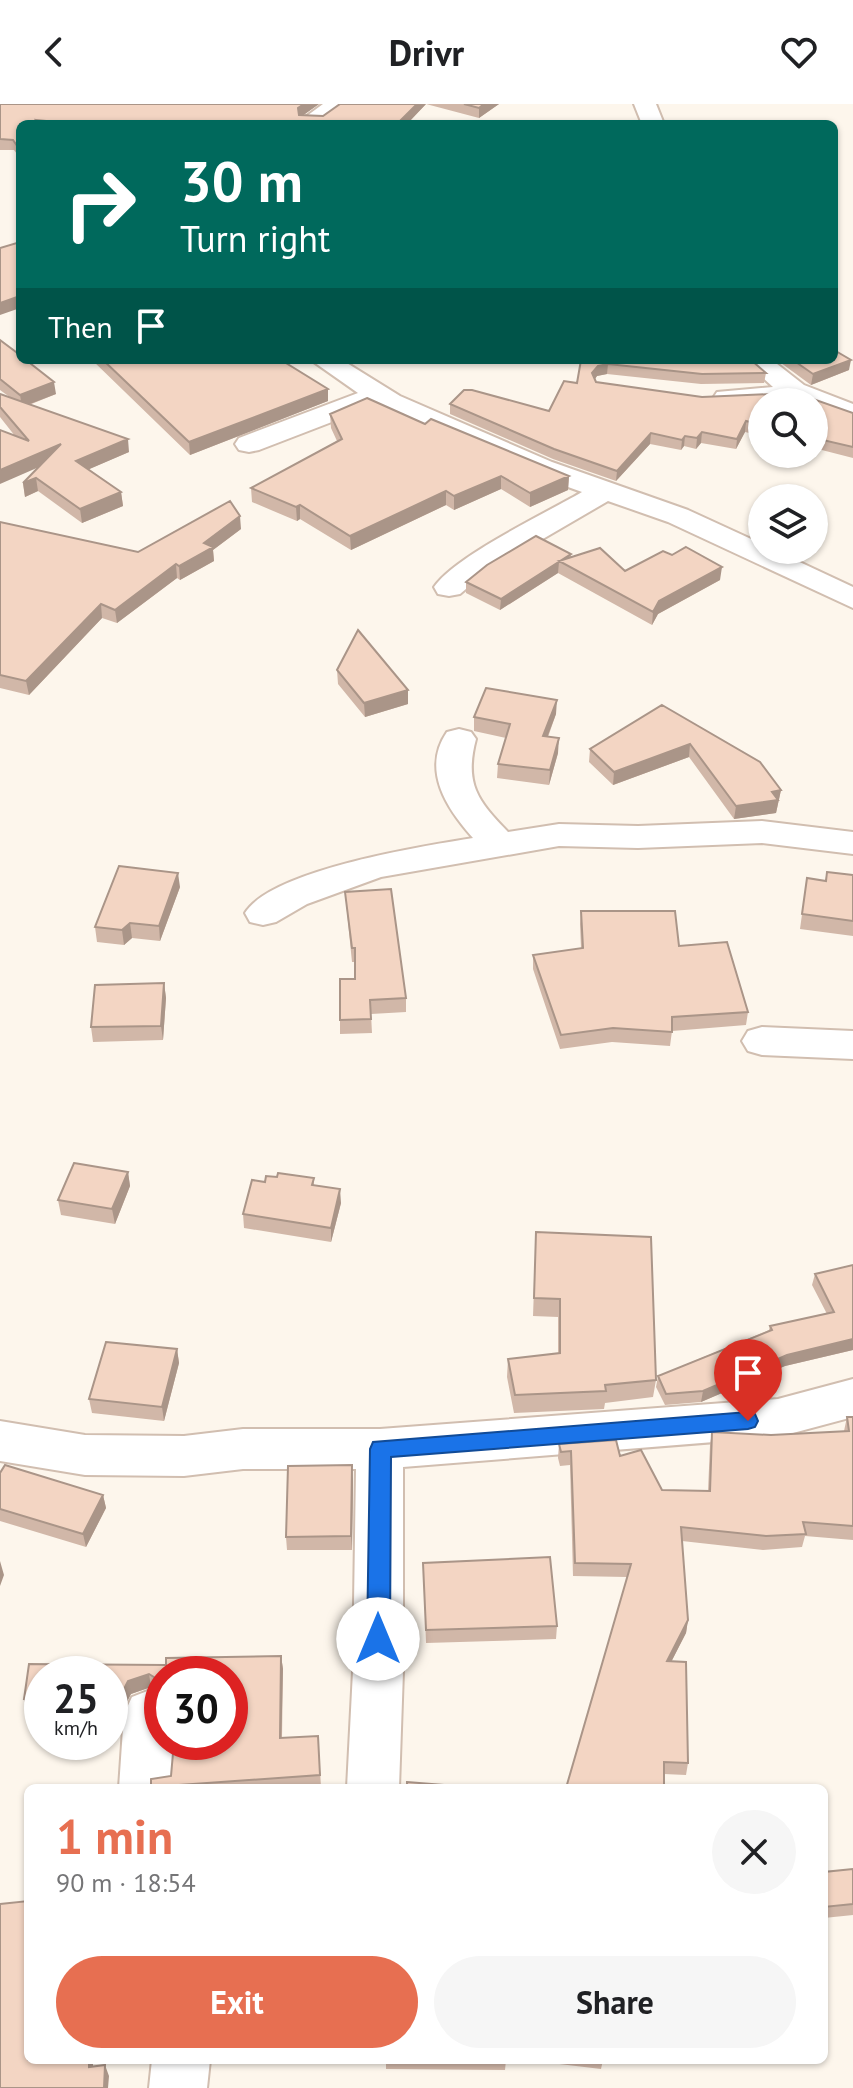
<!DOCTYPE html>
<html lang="en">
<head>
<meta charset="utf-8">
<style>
  body { margin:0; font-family:"PT Sans",sans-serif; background:#f6f6f6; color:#202124; height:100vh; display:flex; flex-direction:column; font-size:30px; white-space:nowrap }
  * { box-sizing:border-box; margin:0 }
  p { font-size:26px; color:#757577 }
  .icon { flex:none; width:44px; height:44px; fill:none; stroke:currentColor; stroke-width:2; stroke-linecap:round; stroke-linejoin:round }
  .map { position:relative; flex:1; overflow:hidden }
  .details { position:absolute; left:24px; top:1680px; width:804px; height:280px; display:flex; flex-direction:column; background:#fff; border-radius:12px; box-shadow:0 2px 6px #0004 }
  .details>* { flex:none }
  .hud { position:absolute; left:16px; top:16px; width:822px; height:244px; border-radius:12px; box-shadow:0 2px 6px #0004; background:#00695c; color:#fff; overflow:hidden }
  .controls { position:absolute; left:748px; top:284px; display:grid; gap:16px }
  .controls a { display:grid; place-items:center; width:80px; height:80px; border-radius:50%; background:#fff; box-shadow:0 2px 6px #0004; font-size:40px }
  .speed { position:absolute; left:24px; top:1552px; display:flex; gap:16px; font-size:40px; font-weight:700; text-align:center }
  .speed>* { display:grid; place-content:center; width:104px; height:104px; border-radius:50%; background:#fff; box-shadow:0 2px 6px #0004; line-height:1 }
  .speed small { font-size:20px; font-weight:400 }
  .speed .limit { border:12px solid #d22; background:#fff; color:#111 }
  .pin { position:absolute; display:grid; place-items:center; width:68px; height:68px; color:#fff; margin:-82px -34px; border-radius:50% 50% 50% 0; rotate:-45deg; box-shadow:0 0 8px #0007 }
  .pin .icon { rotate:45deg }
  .me { position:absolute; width:88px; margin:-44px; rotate:0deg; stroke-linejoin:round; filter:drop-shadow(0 0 6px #0008) }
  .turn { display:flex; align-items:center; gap:28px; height:168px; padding:0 32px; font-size:36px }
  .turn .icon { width:104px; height:104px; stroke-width:2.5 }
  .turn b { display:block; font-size:56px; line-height:68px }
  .then { display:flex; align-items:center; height:76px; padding:0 32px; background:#0003; gap:16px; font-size:30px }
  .round { display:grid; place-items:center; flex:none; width:84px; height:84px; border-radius:42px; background:#f6f6f6 }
  .head { display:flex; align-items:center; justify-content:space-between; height:136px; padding:0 32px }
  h1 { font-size:48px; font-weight:600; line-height:60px; color:#e76f51 }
  .cta { display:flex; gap:16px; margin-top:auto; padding:16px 32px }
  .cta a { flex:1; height:92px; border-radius:48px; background:#e76f51; color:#fff; font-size:32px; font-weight:600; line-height:92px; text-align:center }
  .cta a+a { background:#f6f6f6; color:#202124 }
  header { display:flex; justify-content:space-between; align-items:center; height:104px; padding:0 32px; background:#fff; font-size:36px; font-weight:600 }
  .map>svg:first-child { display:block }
</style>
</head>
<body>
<header><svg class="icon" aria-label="back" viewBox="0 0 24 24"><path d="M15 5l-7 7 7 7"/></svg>Drivr<svg class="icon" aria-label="heart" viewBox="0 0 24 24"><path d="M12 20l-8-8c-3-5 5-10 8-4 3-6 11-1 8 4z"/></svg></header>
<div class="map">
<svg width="853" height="1984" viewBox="0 0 853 1984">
  <rect width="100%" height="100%" fill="#fdf6ec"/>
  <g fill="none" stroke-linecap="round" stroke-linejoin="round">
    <defs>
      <path id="minor" d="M323 0H350L322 20H302L300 17Z
        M634 0H656L664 20H642Z
        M311 256H342L400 292 552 358 688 406 762 440V446H774L853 483V504L668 418 608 397 486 468 460 490 449 492 438 490 434 483C455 452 546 409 582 388L532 370 376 301 259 346 249 348 239 346 235 340 239 334 358 289Z
        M743 256H772L804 281 853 300V317L814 304V298L792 296 762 298 759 302 717 300 713 294 717 288 773 283Z
        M459 625 471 628 476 635C464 680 478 697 508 728L559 720 638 722 762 717 853 728V750L762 739 638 744 559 742 381 773 307 800 276 818 263 821 250 818 245 809C271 766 423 742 473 734 447 705 421 666 447 628Z
        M762 923 853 927V955L762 951 748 947 742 937 748 927Z
        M853 1275V1313L778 1333 403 1363V1567L399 1684H347L353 1567 356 1365H243L184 1372 85 1371 0 1357V1317L85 1331 184 1332 243 1325H380L778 1295Z
        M150 1586 162 1591V1638H174L171 1684H119L124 1610 132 1593Z
        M152 1956H210L207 1984H149Z"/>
    </defs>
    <use href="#minor" stroke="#d1beb0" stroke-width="4"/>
    <use href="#minor" fill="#fff" fill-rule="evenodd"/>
  </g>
  <path fill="#d1b7a8" d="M0 0H319L303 11 323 12 340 0H499L479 14 426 0 407 20H20V54L14 46H0Z
    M0 236 56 290 29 301 129 348 89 365 121 388 123 402 82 419 38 387 25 393 23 379 38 364 15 332 0 313V290L11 294 0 286Z
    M92 256H281L328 285V297L190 351Z
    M581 256H751L766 269 764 279 701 280 607 270 597 272 595 275 596 278 702 293 796 289 853 309V354L814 344V298H762V332L745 328 736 345 701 339 696 345 684 342 681 346 650 340 616 377 553 355 450 310V300L464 286H472L549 307 564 277 577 279Z
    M777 256H834L849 266 811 281Z
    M330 310 425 320 569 372 568 386 530 403 501 385 454 406 446 401 351 446 300 415 297 417 252 398 251 384 337 337 331 324Z
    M0 418 138 448 241 425 213 446 214 457 180 476 177 474 117 519 102 514 29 591 0 584Z
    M571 450V453L625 467 720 476 658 510 652 521 558 469 500 506 466 489V478Z
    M337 566 408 600 365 613 338 580Z
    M662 601 781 686 776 709 734 715 689 653 613 681 589 658 590 645Z
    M556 610 548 633 558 649 549 681 497 674 498 660 506 634 474 627V613Z
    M827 768 853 771V832L800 825 807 774 825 777Z
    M180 783 160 837 132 834 124 841 97 838 95 823Z
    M345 788 406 894V908L371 910 372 929 340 930V916L355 875V858H352Z
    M581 807 679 842 748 908 746 921 672 927 670 942 612 938 560 945 533 865V851L581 844 580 820Z
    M164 879 166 894 163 936 93 938 91 923Z
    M128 1068 130 1082 115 1120 61 1111 58 1096Z
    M277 1073 314 1074V1081L341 1099 331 1138 244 1124 243 1110 265 1078Z
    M536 1128 656 1276 653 1293 605 1299 604 1305 514 1309 507 1273 508 1255 558 1250V1213L533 1212Z
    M815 1170 853 1246 785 1262 701 1298 665 1301 656 1283 658 1272 769 1226 770 1222 827 1210 812 1181Z
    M177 1245 179 1259 164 1317 92 1309 89 1295Z
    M847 1313H853V1436L805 1432 802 1443 763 1446 682 1437 688 1516 686 1529 671 1558 688 1659 686 1671 664 1670 627 1473 573 1472 570 1361 560 1362 558 1354 559 1340 620 1352 662 1386 708 1387 710 1341 712 1328 771 1331 844 1327Z
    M0 1369 103 1391 106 1404 86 1443 0 1417Z
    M353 1375 352 1446H287L286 1433Z
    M423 1459 557 1522 556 1535 426 1539Z
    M281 1552 283 1565 282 1634 318 1632 321 1683 151 1684V1675L171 1672 174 1638H230V1570H162V1589L151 1583 131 1590 121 1609H110V1570H42V1608H28L24 1595 29 1560 166 1561V1554Z
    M853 1765V1811L824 1814V1768Z
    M386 1956H506L505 1966 386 1965Z
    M526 1956H603L601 1965Z"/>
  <path fill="#aa9588" d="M304 0H319L298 15V4Z
    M417 0H426L407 20H397Z
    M484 0H499L479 14V4Z
    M20 192V204L0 211V199Z
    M851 256 849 266 811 281 813 270Z
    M608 260 607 270 597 272 592 279V269L598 262Z
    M54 278 56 290 22 303 20 291Z
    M328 285V297L190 351 189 338Z
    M746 317 745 328 736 345 737 335Z
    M702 328 701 339 696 345 697 334Z
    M651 329 650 340 616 377 617 367Z
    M685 332 684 342 681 346 682 336Z
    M128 335 129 348 78 370 76 357Z
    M61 340 62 353 0 380V366Z
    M501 372V385L454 406V392Z
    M569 372 568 386 530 403V389Z
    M36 374 38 387 25 393 23 379Z
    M446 387V401L351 446 350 432Z
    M121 388 123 402 82 419 80 405Z
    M300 401V415L297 417 296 403Z
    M240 412 241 425 213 446 214 457 180 476 179 462 204 439Z
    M559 458 558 469 500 506 501 495Z
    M176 460 177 474 117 519 115 506Z
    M722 463 720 476 658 510 652 521 653 508 659 497Z
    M101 500 102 514 29 591 26 577Z
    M408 586V600L365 613 364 599Z
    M557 596 556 610 542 647 543 632Z
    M559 634 558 649 549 681 550 666Z
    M690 640 689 653 613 681 614 668Z
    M781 686 776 709 734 715 736 702 772 688Z
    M178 769 180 783 160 837 159 822Z
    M130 819 132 834 124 841 122 826Z
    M164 879 166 894 163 936 161 922Z
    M128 1068 130 1082 115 1120 112 1105Z
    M340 1085 341 1099 331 1138V1124Z
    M853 1235V1246L785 1262 701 1298 703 1287 787 1251Z
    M177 1245 179 1259 164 1317 162 1303Z
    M352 1361 353 1375 352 1446 351 1432Z
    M103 1391 106 1404 86 1443 83 1430Z
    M0 1457 4 1471 0 1482Z
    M688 1516 686 1529 665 1570 667 1557Z
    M281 1552 283 1565 281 1647 280 1634Z
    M149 1570 151 1583 131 1590 121 1609 118 1597 128 1577Z
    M89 1956H93V1974L89 1963Z
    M105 1961 109 1972 108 1984H104Z"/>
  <path fill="#f3d5c3" stroke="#aa9588" stroke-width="2" d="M0 0H304L298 4 299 11 323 12 340 0H417L397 20H76L36 16 39 20H20V46L13 36 0 35Z
    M464 0H484L479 4Z
    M20 138V192L0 199V144Z
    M0 236 20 251V256H26L54 278 20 291 0 275Z
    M834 246 851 256 813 270 793 256H834Z
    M103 256H281L328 285 189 338Z
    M581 256H751L766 269 702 270 608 260 598 262 592 269 596 278 702 293 796 289 853 309V343L814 334V298H762V321L746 317 737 335 702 328 697 334 685 332 682 336 651 329 617 367 554 345 450 300 464 286H472L549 307 564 277 577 279Z
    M0 290 128 335 76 357 121 388 80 405 36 374 23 379 61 340 0 366V326L29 337 0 303Z
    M367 294 425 320 431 315 569 372 530 389 501 372 454 392 446 387 350 432 300 401 296 403 251 384 342 335 330 310Z
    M230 397 240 412 204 439 213 443 179 462 176 460 115 506 101 500 26 577 0 571V418L138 448Z
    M536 432 571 450 501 495 466 478 487 461Z
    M686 443 722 463 659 497 653 508 559 457 600 444 625 467 663 447 672 451Z
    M358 526 408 586 364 599 337 566Z
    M486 584 557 596 543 632 559 634 550 666 498 660 510 620 474 613Z
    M662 601 760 658 781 686 772 688 778 696 736 702 690 640 614 668 590 645Z
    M119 762 178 769 159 822 130 819 122 826 95 823Z
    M827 768 853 771V817L802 810 807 774 826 777Z
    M391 785 406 894 370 896 371 915 340 916V875H355V844H352L345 788Z
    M581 807H675L679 842 727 838 748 908 672 913V928L613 924 561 931 533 851 583 844Z
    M164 879 161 922 91 923 95 881Z
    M74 1059 128 1068 112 1105 58 1096Z
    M278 1069 314 1074 312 1081 340 1085 331 1124 243 1110 252 1076 265 1078 266 1072 277 1073Z
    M536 1128 651 1133 656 1276 605 1281 606 1287 515 1291 508 1255 560 1249V1195L534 1194Z
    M853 1161V1235L787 1251 703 1287 666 1290 658 1272 772 1226 770 1222 834 1208 815 1170Z
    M106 1238 177 1245 162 1303 89 1295Z
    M847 1313H853V1422L803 1418 806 1430 766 1432 681 1423 688 1516 667 1557 686 1558 688 1659 664 1658V1684H566L631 1460 575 1459 571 1347 561 1348 559 1340 616 1336 620 1352 641 1346 662 1386 710 1387 712 1328 771 1331 849 1327Z
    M5 1361 103 1391 83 1430 0 1405V1369Z
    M352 1361 351 1432 286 1433 288 1362Z
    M550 1453 557 1522 426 1526 423 1459Z
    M281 1552 280 1634 318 1632 320 1671 151 1683V1675L171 1672 174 1638H230V1570H162V1578L149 1570 128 1577 118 1597H110V1570H42V1596L24 1595 29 1560 166 1561V1554Z
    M407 1678 481 1684H407Z
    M853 1765V1800L824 1803V1768Z
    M28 1797V1956H89V1963L105 1961 104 1984H0V1800Z"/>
  <path fill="#1a73e8" stroke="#114b97" stroke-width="2" d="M748 1308 755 1310 758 1317 755 1323 748 1325 391 1353 390 1535 386 1542 378 1545 370 1542 367 1535 370 1345 373 1338Z"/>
</svg>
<div class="controls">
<a><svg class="icon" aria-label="search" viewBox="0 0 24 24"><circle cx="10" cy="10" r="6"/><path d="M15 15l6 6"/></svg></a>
<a><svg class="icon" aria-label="layers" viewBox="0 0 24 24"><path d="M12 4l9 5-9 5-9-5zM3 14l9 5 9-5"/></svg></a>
</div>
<div class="speed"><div>25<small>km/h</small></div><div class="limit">30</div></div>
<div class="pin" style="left:748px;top:1317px;background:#d93025"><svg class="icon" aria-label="arrive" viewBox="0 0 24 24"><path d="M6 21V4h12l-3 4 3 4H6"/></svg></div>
<svg class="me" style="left:378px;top:1535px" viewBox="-20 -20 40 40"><circle r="19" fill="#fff"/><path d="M0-13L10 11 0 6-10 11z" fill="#1a73e8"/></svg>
<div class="hud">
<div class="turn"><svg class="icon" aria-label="right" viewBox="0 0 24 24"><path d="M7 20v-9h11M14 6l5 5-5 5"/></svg><div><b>30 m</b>Turn right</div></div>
<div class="then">Then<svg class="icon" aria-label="arrive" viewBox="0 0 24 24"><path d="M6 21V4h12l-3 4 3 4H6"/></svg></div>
</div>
<section class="details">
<div class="head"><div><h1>1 min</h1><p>90 m · 18:54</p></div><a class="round"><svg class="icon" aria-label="close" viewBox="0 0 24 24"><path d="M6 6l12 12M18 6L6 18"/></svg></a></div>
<div class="cta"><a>Exit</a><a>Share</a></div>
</section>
</div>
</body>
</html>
